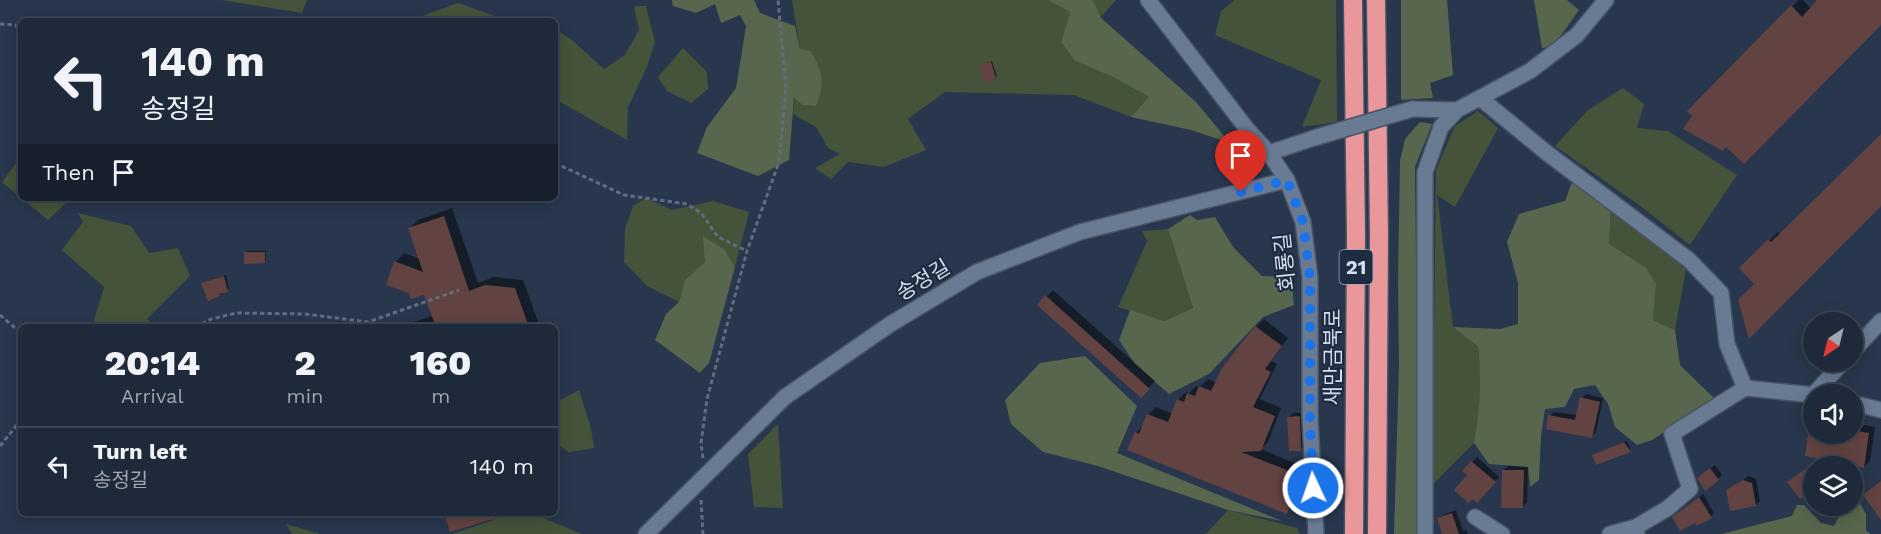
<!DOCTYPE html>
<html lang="en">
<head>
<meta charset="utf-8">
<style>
  body { margin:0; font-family:"Work Sans","Noto Sans KR",sans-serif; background:#2b3545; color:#f1f3f6; height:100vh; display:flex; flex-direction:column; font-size:22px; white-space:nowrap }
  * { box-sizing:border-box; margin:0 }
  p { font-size:20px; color:#a1a6af }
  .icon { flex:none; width:33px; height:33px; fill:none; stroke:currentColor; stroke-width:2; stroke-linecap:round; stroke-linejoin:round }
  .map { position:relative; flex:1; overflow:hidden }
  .side { position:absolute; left:18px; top:324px; width:540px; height:192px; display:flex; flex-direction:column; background:#1e293a; border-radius:9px; box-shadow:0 3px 15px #0003,0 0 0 2px #3c4554 }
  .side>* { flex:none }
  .banner { position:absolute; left:18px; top:18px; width:540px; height:183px; border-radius:9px; box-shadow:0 3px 15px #0003,0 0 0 2px #3c4554; background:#1e293a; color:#f1f3f6; overflow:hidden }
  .needle { width:39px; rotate:215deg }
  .buttons { position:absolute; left:1803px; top:312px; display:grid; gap:12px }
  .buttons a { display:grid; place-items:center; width:60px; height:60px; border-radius:50%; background:#1e293a; box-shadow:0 3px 15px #0003,0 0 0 2px #3c4554; font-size:30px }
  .pin { position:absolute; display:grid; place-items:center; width:51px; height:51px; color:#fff; margin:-62px -26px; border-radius:50% 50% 50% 0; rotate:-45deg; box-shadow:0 0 6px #0007 }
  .pin .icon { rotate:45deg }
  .me { position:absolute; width:66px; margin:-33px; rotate:357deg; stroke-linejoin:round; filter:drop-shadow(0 0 4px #0008) }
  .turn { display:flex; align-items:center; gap:21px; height:126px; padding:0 24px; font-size:27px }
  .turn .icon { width:78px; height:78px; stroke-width:2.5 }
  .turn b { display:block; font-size:42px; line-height:51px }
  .then { display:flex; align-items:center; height:57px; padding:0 24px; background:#0003; gap:12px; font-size:22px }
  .eta { display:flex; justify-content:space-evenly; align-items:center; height:102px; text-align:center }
  .eta b { font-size:36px; font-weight:800; line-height:42px }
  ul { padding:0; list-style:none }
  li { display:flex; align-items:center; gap:18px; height:78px; padding:0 24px; border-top:2px solid #3c4554 }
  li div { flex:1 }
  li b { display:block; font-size:22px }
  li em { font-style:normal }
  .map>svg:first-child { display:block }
</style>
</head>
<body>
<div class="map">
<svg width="1881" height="534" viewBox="0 0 1881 534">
  <rect width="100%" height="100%" fill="#28374d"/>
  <path fill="#45533a" d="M221 0H307L302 13Z
    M792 0H1048L1070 12 1061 42 1075 61 1113 77 1150 98 1131 117 1074 95 945 92 908 119 926 150 884 167 848 162 831 179 815 168 840 154 828 148 816 127 793 114 800 49Z
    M1093 0H1116L1100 18Z
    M1235 0H1336L1337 122 1302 127 1321 80 1215 35 1221 11Z
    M458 3 498 17 496 21H415L422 16Z
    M634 6H646L655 42 647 67 628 107 627 140 555 99V29L572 40 604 69 625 55 639 30Z
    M683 48 707 72 708 89 691 103 667 91 658 77Z
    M1623 88 1644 104 1637 128 1668 131 1737 175 1690 245 1639 205 1555 146 1588 110Z
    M1478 111 1498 128 1455 207 1437 195 1453 327 1478 347 1481 375V407L1474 443 1432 485 1436 170 1455 126Z
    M17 162 21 164V198L2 182Z
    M21 198H68L70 199 48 220Z
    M646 198 672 210 713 201 749 212 735 267 725 250 705 262 685 280 679 302 647 286 624 262 625 229 633 206Z
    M1611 209 1687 264 1675 330 1653 320 1656 284 1609 244Z
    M78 213 131 226 149 253 178 248 190 276 147 319 156 327H92L104 287 62 250 83 222Z
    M1168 229 1193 308 1164 321 1118 307 1147 241 1142 231Z
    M579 390 590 425 594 448 569 452 555 443V403Z
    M778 424 783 508 754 507 748 454Z
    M1228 510 1297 528 1300 534H1206Z
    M493 513H531L582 534H452L494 520Z
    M286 524 320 534H292Z"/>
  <path fill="#58664d" d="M672 0H754L760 13 795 26 800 49 811 51C823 73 825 83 816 106L803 105 794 98 789 160 758 176 697 153 707 127 736 88 746 26 740 15 721 23 715 4 696 13 673 6Z
    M1048 0H1093L1101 18 1196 102 1230 143 1191 130 1131 117 1149 97 1113 77 1075 61 1061 42 1070 12Z
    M1401 0H1447L1453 75 1430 83 1433 98 1401 100Z
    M1534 0H1567L1579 10 1553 47 1542 48Z
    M1420 122 1432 124 1415 167 1419 534H1394L1399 367 1398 281 1400 161 1405 139Z
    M1572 182 1611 209 1609 244 1646 268 1656 284 1653 320 1675 330 1680 365 1715 399 1652 440 1637 445 1615 427 1608 404 1595 385 1574 389 1565 407 1545 409 1541 436 1539 480 1530 487 1528 467 1489 464 1474 443C1480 409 1482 382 1478 347L1453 327 1500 329 1518 324V283L1507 242 1519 214 1565 201Z
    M1190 215 1197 220 1215 217 1233 247 1262 276 1291 277 1294 305 1263 317 1209 374 1169 394 1135 364 1119 340 1130 310 1164 321 1193 308 1168 229Z
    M703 236 725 250 735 267 709 363 700 373 655 340 666 314 679 302 685 280 705 262Z
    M1085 356 1137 406 1117 453 1282 521 1228 510 1098 466 1043 452 1011 424 1005 400 1040 363Z
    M1853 477 1856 496 1866 514V531L1871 534H1721L1792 516 1797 505H1804L1821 523 1834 526 1841 513 1835 506H1852Z"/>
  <path fill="#0007" d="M1799 0H1803L1811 9 1819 0H1881V23L1694 116 1689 111Z
    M992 61 997 76 995 78 981 66Z
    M1881 136V204L1756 284 1741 268 1778 232 1781 235Z
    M452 208 478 283 494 277 523 280 540 327H396L433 316 424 293 396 262 404 253 420 259 409 228 418 220Z
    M247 251H266V260L264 262 245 253Z
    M226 275 229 289 219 295 203 283Z
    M1053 290 1155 381 1141 396 1039 305Z
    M1264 319 1288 338 1271 361 1277 364 1260 399 1281 408 1268 442 1261 449 1299 465 1291 484 1301 488 1295 504 1287 512 1136 433 1144 425 1148 415 1156 407 1173 414 1178 400 1186 392 1189 393 1196 386 1200 387 1208 379 1217 383 1256 327Z
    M1586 394 1603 398 1596 432 1591 437 1549 416 1554 412 1578 415 1582 398Z
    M1293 413H1304L1305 445 1300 449 1289 417Z
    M1814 424V434H1852V428L1860 430 1864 425 1875 427 1870 461 1864 467 1806 454 1810 428Z
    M1626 441 1631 449 1630 450 1597 464 1595 454Z
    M1477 457 1499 477 1482 497 1469 475 1464 471Z
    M1715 465 1722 475 1718 479 1703 474Z
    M1508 466 1528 467 1527 502 1523 507 1503 471Z
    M1749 476 1756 479 1760 501 1756 505 1727 490Z
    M1703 494 1714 513 1711 516 1677 514Z
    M1456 510 1463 531 1466 530 1468 534H1444L1439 518 1443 515Z"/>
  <path fill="#634341" d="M1817 0H1881V25L1744 164 1726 147 1723 151 1683 129 1692 116 1687 111 1791 5 1802 17Z
    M991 62 996 79 984 83 979 65Z
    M1881 134V206L1749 339 1738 300 1754 284 1739 268 1768 239 1771 242Z
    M444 216 469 291 485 285 515 288 529 327H436L424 295 411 299 409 293 386 285 394 261 423 272 408 228Z
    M244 252H265V263L244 264Z
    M224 276 228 292 219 294 220 296 208 301 201 283Z
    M1045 295 1150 389 1141 398 1037 305Z
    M1255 326 1282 346 1265 369 1271 372 1253 407 1275 416 1261 451 1241 452 1292 472 1284 492 1294 496 1287 514 1127 450 1135 432 1139 434 1147 414 1168 422 1177 399 1184 402 1187 393 1195 396 1199 386 1211 391 1222 368Z
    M1580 397 1600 402 1592 438 1546 429 1548 415 1575 420Z
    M1300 416 1301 451H1289L1287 417Z
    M1857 431 1869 433 1864 468 1805 456 1808 434H1856Z
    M1624 442 1631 452 1596 465 1592 455Z
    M1471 461 1496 482 1477 503 1473 499 1468 503 1454 490 1467 475 1462 471Z
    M1814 463V489L1800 499 1787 482Z
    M1710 468 1719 480 1705 491 1697 478Z
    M1502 470H1524L1523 508H1501Z
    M1743 480 1752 483 1756 506 1730 511 1726 490Z
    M1881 481V520L1863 495Z
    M1699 497 1712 518 1697 526 1695 523 1680 531 1672 517Z
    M444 513H503V516L450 532Z
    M1452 513 1459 534H1442L1437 518Z"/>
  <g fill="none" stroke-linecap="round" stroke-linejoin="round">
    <defs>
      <path id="minor" d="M1148 0 1247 129 1269 153 1287 180 1303 222 1310 278V418L1316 534
        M1480 98 1547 153 1689 260 1721 293 1727 344 1745 388 1672 434 1690 489 1668 508 1636 527 1637 534
        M1412 109 1457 110
        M1269 153 1314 138
        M1852 352 1881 321
        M1745 388 1814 395
        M1813 395 1843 362
        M1852 403 1881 410
        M1475 517 1502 534
        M646 534 785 397 889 325 977 272 1080 232 1287 180
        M1425 534V172L1441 127 1457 110 1530 71 1577 35 1606 0
        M1610 534 1636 527"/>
      <path id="highway" d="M1353 0 1356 237 1354 534
        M1376 0 1379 235 1377 534"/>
    </defs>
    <use href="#minor" stroke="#475366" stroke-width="18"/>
    <use href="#highway" stroke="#475366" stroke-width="21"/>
    <path stroke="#606d80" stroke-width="3" stroke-dasharray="4.5 3" stroke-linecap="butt" d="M0 24 15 25 21 30
      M555 163 624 195 687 204 701 213 718 237 747 251
      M0 315 21 333
      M195 327 211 319 236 313 305 314 368 322 459 290
      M0 446 21 420
      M703 458 701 443 707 399 747 251 779 162 786 88 778 0
      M701 500 703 534"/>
    <use href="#minor" stroke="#697a93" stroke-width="15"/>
    <use href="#highway" stroke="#e9979a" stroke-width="18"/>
    <defs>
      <path id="minor-bridge" d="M1314 138 1412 109"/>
    </defs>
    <use href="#minor-bridge" stroke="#475366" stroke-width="18" stroke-linecap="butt"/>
    <use href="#minor-bridge" stroke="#697a93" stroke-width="15"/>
  </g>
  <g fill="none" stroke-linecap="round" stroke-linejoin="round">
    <path stroke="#1a73e8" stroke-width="10" stroke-dasharray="0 18" d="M1241 192 1287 180 1303 222 1310 278V418L1313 488"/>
  </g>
  <g text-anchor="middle" stroke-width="4.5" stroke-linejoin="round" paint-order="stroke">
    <rect fill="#1e2c42" stroke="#9da8b8" stroke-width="1.5" x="1339.5" y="250" width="33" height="34" rx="4.5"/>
    <g font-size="20" font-weight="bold" fill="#d4ddeb">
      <text x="1356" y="274">21</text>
    </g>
    <g font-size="21" fill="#d4ddeb" stroke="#1e2c42">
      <text transform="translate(1285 262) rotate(-96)" y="7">회룡길</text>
      <text transform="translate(923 280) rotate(-31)" y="7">송정길</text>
      <text transform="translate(1333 357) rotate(-90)" y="7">새만금북로</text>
    </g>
  </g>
</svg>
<div class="buttons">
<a><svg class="needle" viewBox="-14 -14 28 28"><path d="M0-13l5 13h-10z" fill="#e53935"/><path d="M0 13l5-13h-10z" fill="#a1a6af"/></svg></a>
<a><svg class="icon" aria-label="sound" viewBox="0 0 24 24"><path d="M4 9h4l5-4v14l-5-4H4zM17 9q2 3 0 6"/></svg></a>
<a><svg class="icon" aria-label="layers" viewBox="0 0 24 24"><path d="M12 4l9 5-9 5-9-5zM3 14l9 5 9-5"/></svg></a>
</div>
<div class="pin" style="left:1241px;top:192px;background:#d93025"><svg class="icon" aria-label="arrive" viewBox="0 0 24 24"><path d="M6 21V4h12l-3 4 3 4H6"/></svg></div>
<svg class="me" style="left:1313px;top:488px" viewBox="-20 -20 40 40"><circle r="17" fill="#1a73e8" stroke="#fff" stroke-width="3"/><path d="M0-11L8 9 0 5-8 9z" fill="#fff"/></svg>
<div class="banner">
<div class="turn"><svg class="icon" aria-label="left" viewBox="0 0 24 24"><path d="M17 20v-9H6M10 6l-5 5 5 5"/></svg><div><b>140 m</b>송정길</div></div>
<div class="then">Then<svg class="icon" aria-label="arrive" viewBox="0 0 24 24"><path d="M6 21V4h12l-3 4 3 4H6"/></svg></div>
</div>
<section class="side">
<div class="eta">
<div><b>20:14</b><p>Arrival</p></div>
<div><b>2</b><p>min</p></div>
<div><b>160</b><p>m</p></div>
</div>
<ul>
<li><svg class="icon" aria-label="left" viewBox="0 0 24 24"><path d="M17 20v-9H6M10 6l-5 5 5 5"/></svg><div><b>Turn left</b><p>송정길</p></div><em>140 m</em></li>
</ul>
</section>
</div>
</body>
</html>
